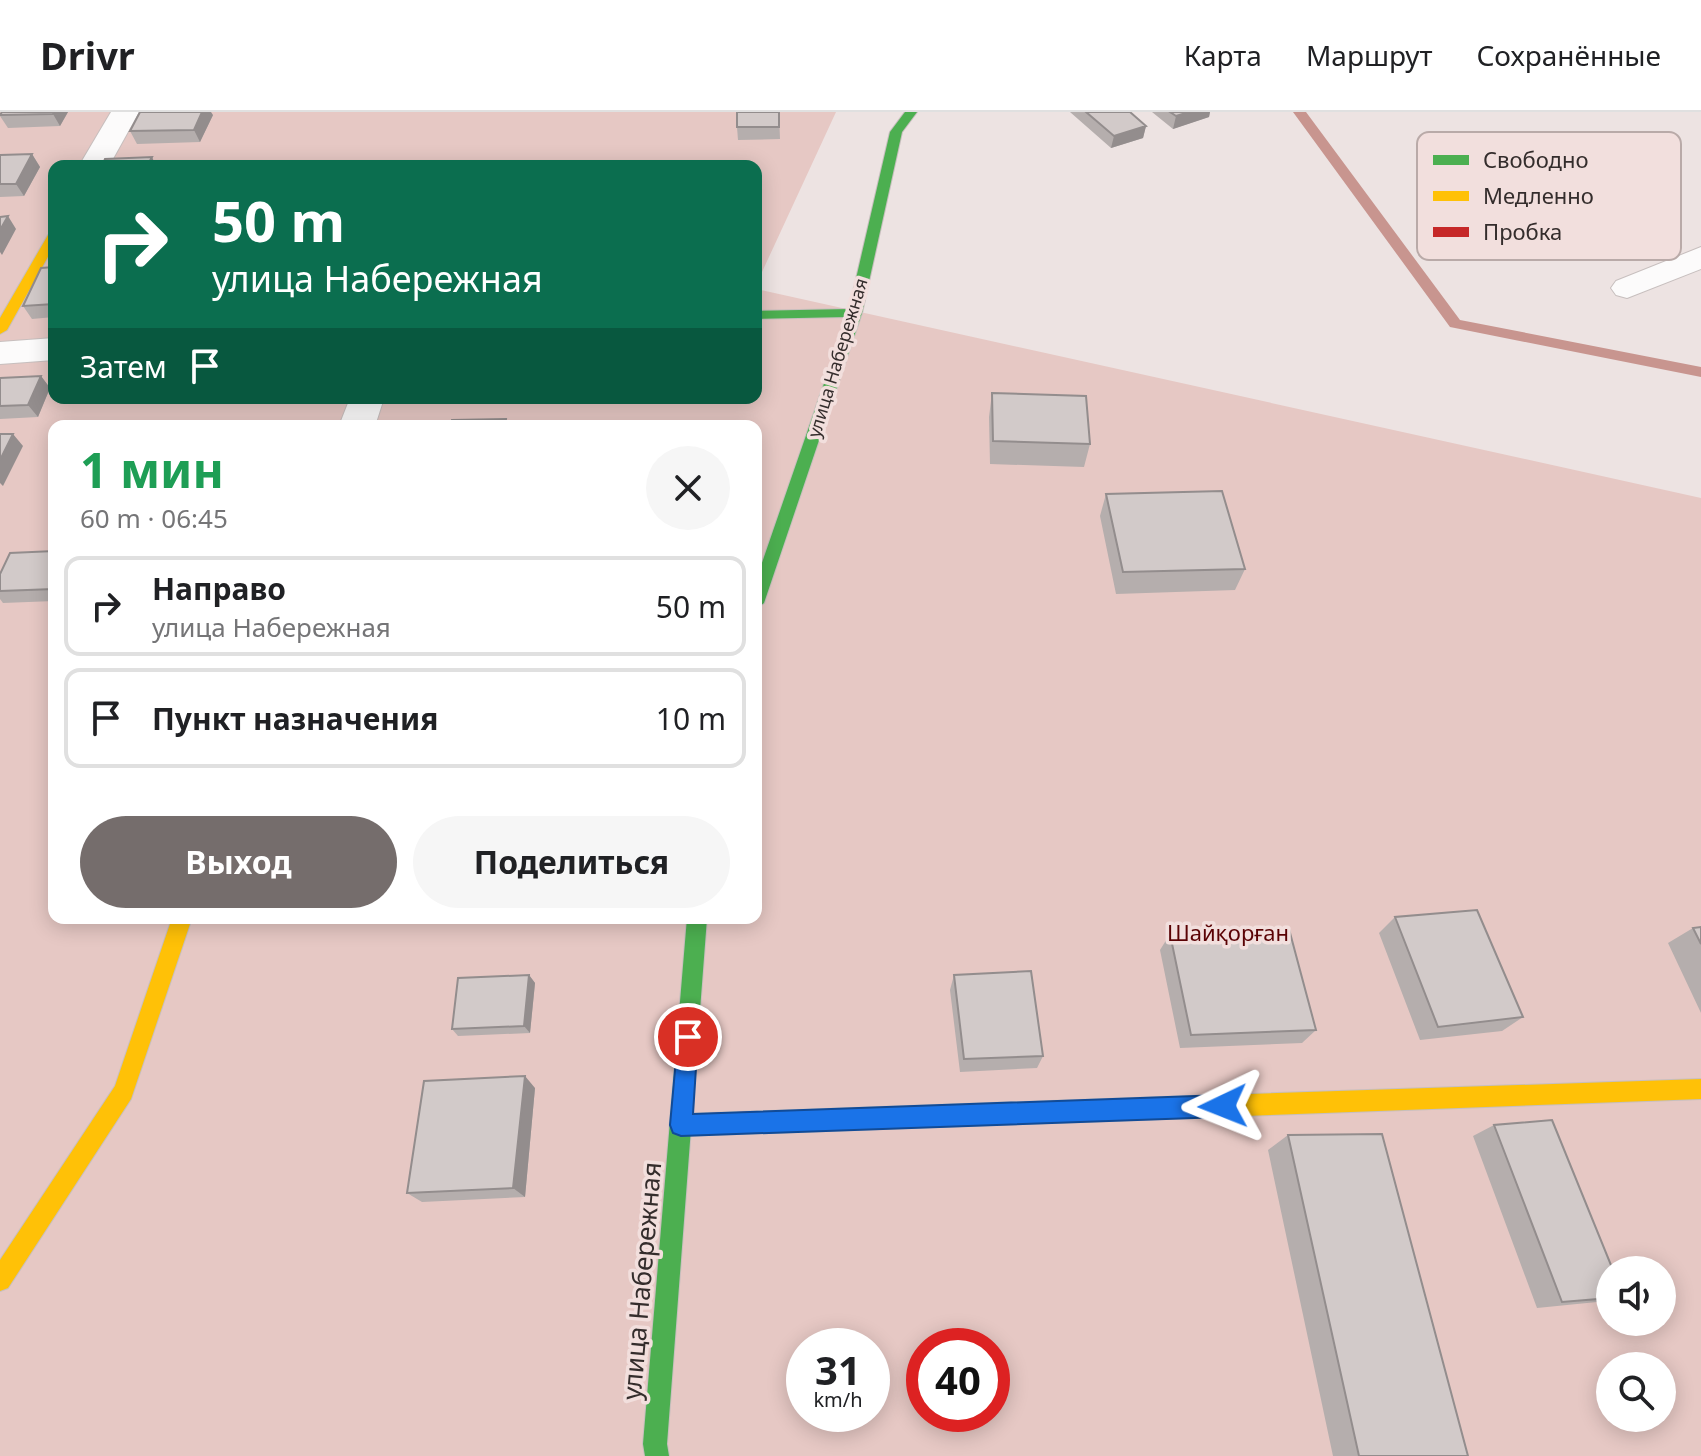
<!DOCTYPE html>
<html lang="ru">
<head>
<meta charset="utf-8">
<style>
  body { margin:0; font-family:"Noto Sans",sans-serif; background:#f6f6f6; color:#202124; height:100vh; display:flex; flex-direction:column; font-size:30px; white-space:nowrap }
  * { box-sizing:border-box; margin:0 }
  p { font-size:26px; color:#757577 }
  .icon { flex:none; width:44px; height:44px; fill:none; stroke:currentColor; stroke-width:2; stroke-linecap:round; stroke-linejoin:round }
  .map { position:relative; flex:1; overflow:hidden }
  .panel { position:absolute; left:48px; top:308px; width:714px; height:504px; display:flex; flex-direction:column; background:#fff; border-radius:16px; box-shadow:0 4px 20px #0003 }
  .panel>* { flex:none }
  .banner { position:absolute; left:48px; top:48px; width:714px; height:244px; border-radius:16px; box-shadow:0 4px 20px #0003; background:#0b6e4f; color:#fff; overflow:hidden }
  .fabs { position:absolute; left:1596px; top:1144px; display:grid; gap:16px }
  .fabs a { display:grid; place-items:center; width:80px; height:80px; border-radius:50%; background:#fff; box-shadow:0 4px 20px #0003; font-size:40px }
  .speed { position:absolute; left:786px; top:1216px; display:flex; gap:16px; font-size:40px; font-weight:700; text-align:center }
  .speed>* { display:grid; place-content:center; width:104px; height:104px; border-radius:50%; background:#fff; box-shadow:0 4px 20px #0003; line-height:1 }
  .speed small { font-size:20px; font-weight:400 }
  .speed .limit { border:12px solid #d22; background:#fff; color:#111 }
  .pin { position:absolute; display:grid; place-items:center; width:68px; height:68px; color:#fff; margin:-34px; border:4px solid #fff; border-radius:50%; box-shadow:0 2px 8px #0007 }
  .me { position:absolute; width:88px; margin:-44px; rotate:268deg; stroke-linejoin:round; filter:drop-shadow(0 0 6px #0008) }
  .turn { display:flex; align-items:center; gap:28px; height:168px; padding:0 32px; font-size:36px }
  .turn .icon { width:104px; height:104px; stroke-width:2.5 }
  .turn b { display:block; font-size:56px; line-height:68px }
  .then { display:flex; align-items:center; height:76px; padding:0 32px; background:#0003; gap:16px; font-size:30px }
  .round { display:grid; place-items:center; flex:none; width:84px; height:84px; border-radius:42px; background:#f6f6f6 }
  .summary { display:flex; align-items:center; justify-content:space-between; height:136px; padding:0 32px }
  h1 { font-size:48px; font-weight:700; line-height:60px; color:#1e9e55 }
  .primary-button { display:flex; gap:16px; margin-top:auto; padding:16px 32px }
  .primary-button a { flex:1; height:92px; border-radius:48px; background:#756d6c; color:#fff; font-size:32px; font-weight:700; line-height:92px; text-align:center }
  .primary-button a+a { background:#f6f6f6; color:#202124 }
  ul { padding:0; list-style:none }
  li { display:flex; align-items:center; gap:24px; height:100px; margin:0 16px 12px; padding:0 16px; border:4px solid #e0e0e0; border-radius:16px }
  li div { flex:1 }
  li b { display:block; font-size:30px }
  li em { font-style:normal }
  header { display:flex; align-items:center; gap:48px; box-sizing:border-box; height:112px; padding:0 40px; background:#fff; border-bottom:2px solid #e0e0e0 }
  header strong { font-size:38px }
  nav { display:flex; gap:44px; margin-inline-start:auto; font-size:28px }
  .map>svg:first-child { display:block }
</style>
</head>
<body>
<header>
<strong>Drivr</strong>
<nav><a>Карта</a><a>Маршрут</a><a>Сохранённые</a></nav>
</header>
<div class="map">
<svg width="1701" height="1344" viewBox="0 0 1701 1344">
  <rect width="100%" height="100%" fill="#ede3e2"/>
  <path fill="#e6c8c4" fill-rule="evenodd" d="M0 0H836L756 173V54H54V286H756V177L1701 386V1344H0ZM54 314H756V806H54ZM1610 1158H1662V1210H1610ZM804 1234H872V1302H804ZM924 1234H992V1302H924ZM1610 1254H1662V1306H1610Z"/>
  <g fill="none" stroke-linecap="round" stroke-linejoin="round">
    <path fill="#c8958f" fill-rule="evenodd" d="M1293 0H1306L1460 208 1701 255V265L1450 215Z"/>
    <defs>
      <path id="street" d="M111 0H139L109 54H79Z
        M1701 135V157L1627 186 1616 183 1611 176 1616 169Z
        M54 226V248L0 252V230Z
        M350 286H384L375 314H339Z"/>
      <path id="fast" d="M905 0H917L902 20 862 201 764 491 756 497V468L847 205 756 207V199L849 197 890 20Z
        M687 806H707L667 1332 669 1344H645L643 1332Z"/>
      <path id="slow" d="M54 119V134L7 218 0 222V206L48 123Z
        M172 806H192L131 987 8 1176 0 1179V1148L115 974Z
        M1701 967V987L1161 1007 1154 1003 1150 996 1154 989 1161 985Z"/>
      <path id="jam" d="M1161 985 1168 989 1172 996 1168 1003 1161 1007 681 1024 673 1021 670 1013 673 1005 681 1002Z"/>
    </defs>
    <use href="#street" stroke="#c7bfbe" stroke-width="2"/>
    <use href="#fast" stroke="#c7bfbe" stroke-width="2"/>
    <use href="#slow" stroke="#c7bfbe" stroke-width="2"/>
    <use href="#jam" stroke="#c7bfbe" stroke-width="2"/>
    <use href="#street" fill="#fcfbfb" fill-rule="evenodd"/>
    <use href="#fast" fill="#4caf50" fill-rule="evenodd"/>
    <use href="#slow" fill="#ffc107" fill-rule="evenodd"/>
    <use href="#jam" fill="#c62828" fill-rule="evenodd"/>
  </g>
  <path fill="#b5aead" d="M2 0H68L60 14 8 16 0 4Z
    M779 0 780 27 738 28 737 15Z
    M1070 0H1130L1146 14 1143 26 1111 36Z
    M1152 0H1210L1209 5 1173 17Z
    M213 3 200 30 137 32 130 19Z
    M32 42 40 55 24 84 0 85V43Z
    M54 155V205L32 207 23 194Z
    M41 264 50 276 38 305 0 307V266Z
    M992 281 1090 332 1084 355 990 352 989 305Z
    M465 286H511V287L466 289Z
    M1106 382 1245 457 1235 478 1116 482 1100 404Z
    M54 439V489L3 491 0 487V462Z
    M1395 805 1523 905 1502 919 1420 928 1379 821Z
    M1701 815V901L1668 831 1693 816Z
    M1170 822 1316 918 1302 931 1180 936 1160 838Z
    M529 863 535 871 530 921 458 924 452 917Z
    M954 863 1043 944 1037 956 960 960 950 878Z
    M535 976 525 1085 422 1090 407 1081Z
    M1494 1013 1610 1158V1187L1597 1190 1537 1196 1473 1024Z
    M1288 1023 1468 1344H1333L1268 1038Z"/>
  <path fill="#938d8d" d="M54 0H68L60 14 53 2Z
    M202 0H211L213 3 200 30 194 18Z
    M1189 0H1210L1209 5 1173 17 1176 4Z
    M1146 14 1143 26 1111 36 1114 24Z
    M32 42 40 55 24 84 16 72Z
    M152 45 156 54H147Z
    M8 104 16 117 2 143 0 140V118Z
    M41 264 50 276 38 305 28 293Z
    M13 322 23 334 3 374 0 371V348Z
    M529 863 535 871 530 921 524 914Z
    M525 964 535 976 525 1085 513 1076Z"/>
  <path fill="#d2cac9" stroke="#938d8d" stroke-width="2" d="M2 0H54L53 2 0 3Z
    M140 0H202L194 18 130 19Z
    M737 0H779V15H737Z
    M1086 0H1130L1146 14 1114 24Z
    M1170 0H1189L1176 4Z
    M32 42 16 72H0V43Z
    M152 45 147 54H102L105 47Z
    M8 104 0 118V105Z
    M54 155V192L23 194 41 156Z
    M41 264 28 293 0 294V266Z
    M992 281 1086 284 1090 332 993 329Z
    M506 307 505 314H451L452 308Z
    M0 322H13L0 348Z
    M1222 379 1245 457 1123 460 1106 382Z
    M54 439V477L0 479V462L10 441Z
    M1477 798 1523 905 1438 915 1395 805Z
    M1701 815V832L1693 816Z
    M1289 817 1316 918 1191 923 1170 822Z
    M1031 859 1043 944 964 947 954 863Z
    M529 863 524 914 452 917 458 866Z
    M525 964 513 1076 407 1081 424 969Z
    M1552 1008 1613 1158H1610V1186L1562 1190 1494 1013Z
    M1382 1022 1468 1344H1359L1288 1023Z"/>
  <path fill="#1a73e8" stroke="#114b97" stroke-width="2" d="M688 915 695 917 698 925 693 1002 1223 983 1230 986 1233 994 1230 1002 1223 1005 681 1024 673 1021 670 1013 678 925 681 917Z"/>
  <g text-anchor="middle" stroke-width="7" stroke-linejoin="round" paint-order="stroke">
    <g font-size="18" fill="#342d2c" stroke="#f2dfdd">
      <text transform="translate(838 246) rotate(-73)" y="6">улица Набережная</text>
    </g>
    <g font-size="22" fill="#5a0204" stroke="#f2dfdd">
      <text x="1228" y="829">Шайқорған</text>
    </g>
    <g font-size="26" fill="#342d2c" stroke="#f2dfdd">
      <text transform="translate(642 1169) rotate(-85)" y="9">улица Набережная</text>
    </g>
  </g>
  <rect x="1417" y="20" width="264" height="128" rx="12" fill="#f2dfdd" stroke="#b9aaa8" stroke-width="2"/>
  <rect x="1433" y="43" width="36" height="10" fill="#4caf50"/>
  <rect x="1433" y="79" width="36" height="10" fill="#ffc107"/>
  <rect x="1433" y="115" width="36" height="10" fill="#c62828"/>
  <g font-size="22" fill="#342d2c">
    <text x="1483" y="56">Свободно</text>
    <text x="1483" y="92">Медленно</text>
    <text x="1483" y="128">Пробка</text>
  </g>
</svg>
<div class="fabs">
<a><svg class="icon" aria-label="sound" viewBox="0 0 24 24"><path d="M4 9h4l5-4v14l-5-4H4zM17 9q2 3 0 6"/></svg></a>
<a><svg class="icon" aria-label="search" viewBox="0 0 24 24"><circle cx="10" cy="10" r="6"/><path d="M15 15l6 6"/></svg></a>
</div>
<div class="speed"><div>31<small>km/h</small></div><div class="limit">40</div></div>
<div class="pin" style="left:688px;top:925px;background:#d93025"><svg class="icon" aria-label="arrive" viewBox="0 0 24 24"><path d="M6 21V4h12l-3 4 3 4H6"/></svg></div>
<svg class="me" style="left:1223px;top:994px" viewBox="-20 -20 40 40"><path d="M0-17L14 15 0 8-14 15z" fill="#1a73e8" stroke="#fff" stroke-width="4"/></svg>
<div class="banner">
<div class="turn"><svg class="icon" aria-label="right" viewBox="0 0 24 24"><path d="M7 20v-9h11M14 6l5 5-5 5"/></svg><div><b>50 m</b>улица Набережная</div></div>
<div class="then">Затем<svg class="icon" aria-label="arrive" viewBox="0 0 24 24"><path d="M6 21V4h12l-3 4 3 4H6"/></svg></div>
</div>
<section class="panel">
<div class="summary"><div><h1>1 мин</h1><p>60 m · 06:45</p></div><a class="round"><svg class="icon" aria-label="close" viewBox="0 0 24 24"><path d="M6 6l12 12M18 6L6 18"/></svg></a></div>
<ul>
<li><svg class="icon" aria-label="right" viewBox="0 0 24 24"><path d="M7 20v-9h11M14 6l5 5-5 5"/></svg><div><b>Направо</b><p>улица Набережная</p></div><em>50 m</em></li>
<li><svg class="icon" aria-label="arrive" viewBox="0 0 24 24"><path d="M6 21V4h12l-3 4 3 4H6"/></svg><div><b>Пункт назначения</b></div><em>10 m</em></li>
</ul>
<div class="primary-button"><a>Выход</a><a>Поделиться</a></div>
</section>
</div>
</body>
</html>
